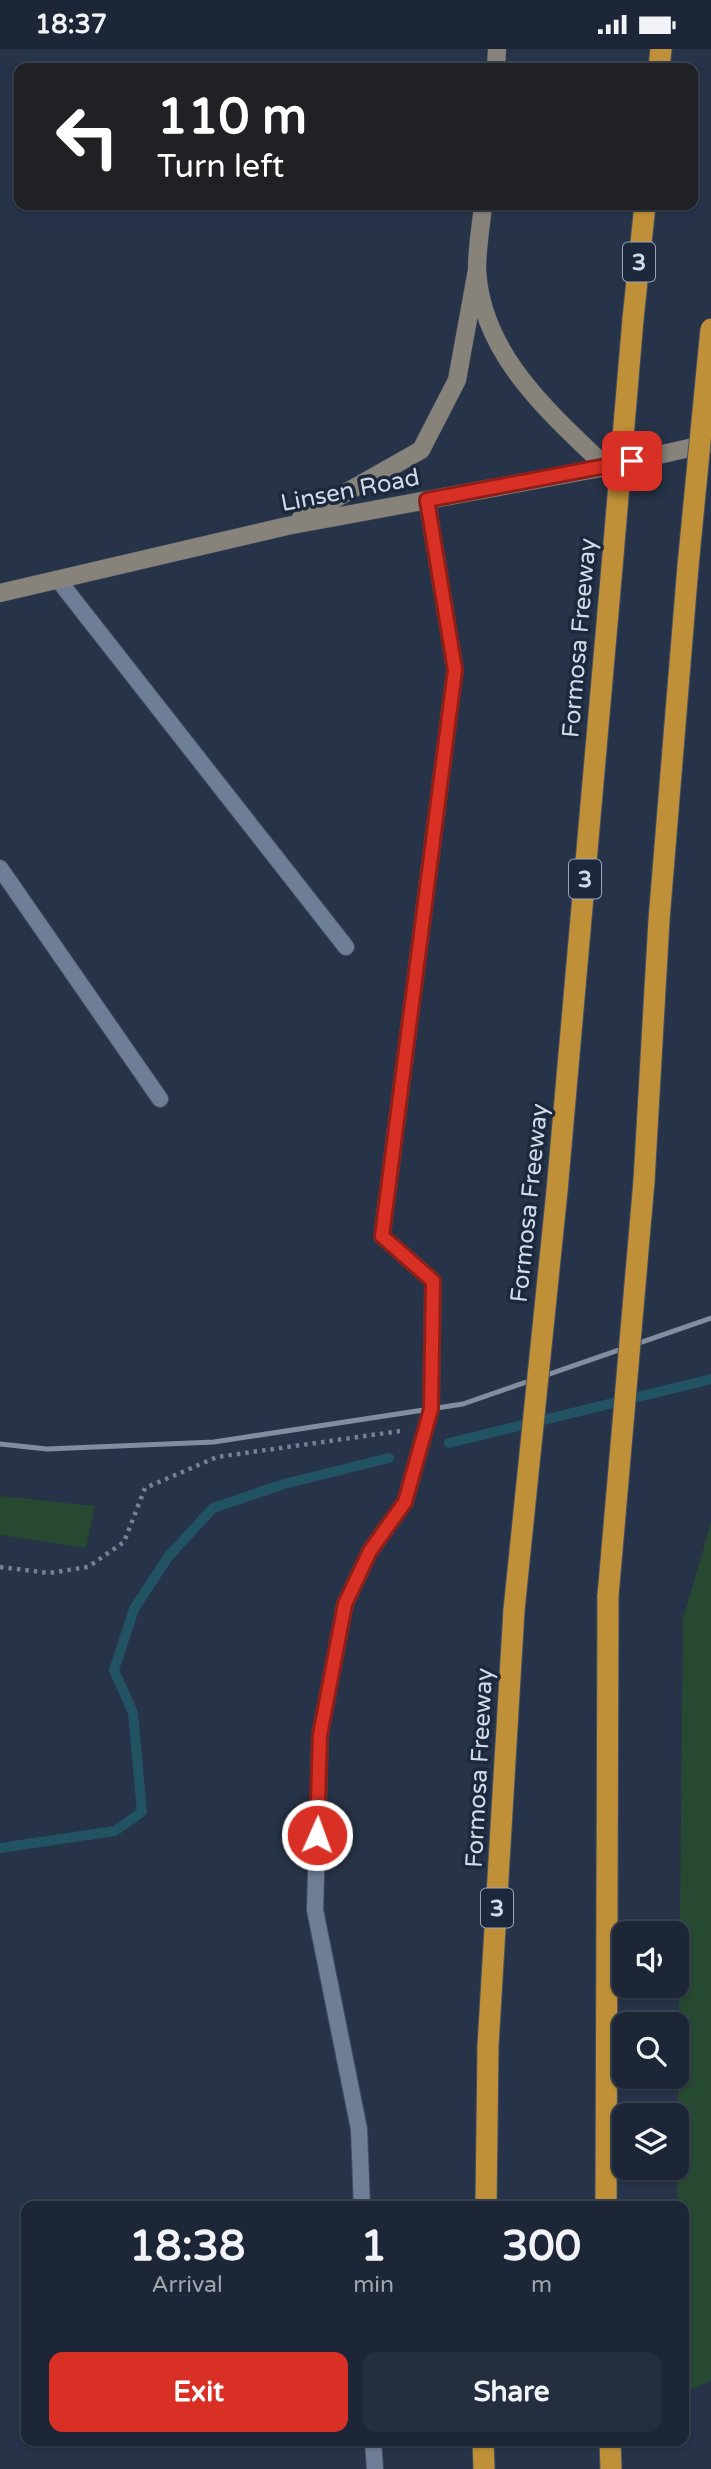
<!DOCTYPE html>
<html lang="en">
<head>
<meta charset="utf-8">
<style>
  body { margin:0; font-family:"Varela Round",sans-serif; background:#252e3e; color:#f1f3f6; height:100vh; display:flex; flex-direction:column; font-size:26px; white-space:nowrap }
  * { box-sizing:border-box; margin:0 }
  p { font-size:23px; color:#a0a5ad }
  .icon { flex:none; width:38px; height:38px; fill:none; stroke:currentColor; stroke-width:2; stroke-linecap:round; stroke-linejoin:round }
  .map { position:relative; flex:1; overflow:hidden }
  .sheet { position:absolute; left:21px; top:2152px; width:668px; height:245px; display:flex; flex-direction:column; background:#1c2636; border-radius:14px; box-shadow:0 2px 5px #0004,0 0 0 2px #3a4351 }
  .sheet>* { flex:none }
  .guide { position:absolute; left:14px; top:14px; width:684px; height:147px; border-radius:14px; box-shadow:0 2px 5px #0004,0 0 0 2px #3a4351; background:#202124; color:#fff; overflow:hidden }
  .tools { position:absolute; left:612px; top:1872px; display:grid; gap:14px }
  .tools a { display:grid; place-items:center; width:77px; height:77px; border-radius:14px; background:#1c2636; box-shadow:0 2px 5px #0004,0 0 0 2px #3a4351; font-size:35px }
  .pin { position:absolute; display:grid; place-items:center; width:60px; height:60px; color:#fff; margin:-30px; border-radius:14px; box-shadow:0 4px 10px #0006 }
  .me { position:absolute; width:77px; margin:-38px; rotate:2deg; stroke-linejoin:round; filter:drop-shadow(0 0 5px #0008) }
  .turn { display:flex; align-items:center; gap:24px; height:147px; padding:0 28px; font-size:32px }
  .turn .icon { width:91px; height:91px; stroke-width:2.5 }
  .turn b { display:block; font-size:49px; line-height:60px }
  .eta { display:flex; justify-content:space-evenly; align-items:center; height:119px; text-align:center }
  .eta b { font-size:42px; font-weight:800; line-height:49px }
  .button { display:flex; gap:14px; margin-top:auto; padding:14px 28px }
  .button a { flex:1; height:80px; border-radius:14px; background:#d93025; color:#fff; font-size:28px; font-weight:800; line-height:80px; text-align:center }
  .button a+a { background:#252e3e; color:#f1f3f6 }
  .status { display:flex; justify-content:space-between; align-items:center; height:49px; padding:0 35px; background:#1c2636; direction:ltr }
  .status svg { height:19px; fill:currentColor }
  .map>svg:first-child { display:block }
</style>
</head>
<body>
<div class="status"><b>18:37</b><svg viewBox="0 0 49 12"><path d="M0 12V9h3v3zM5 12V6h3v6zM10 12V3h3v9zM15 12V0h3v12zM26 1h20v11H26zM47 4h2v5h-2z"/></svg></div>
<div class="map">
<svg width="711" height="2420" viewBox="0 0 711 2420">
  <rect width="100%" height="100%" fill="#263348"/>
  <path fill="#274931" d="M0 1447 95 1457 86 1499 0 1486Z
    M711 1473V2332L684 2343V2158H677L683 1570Z"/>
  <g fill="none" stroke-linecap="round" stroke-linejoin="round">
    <path stroke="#225363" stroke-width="10" d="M449 1394 711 1330
      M0 1799 115 1782 142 1763 133 1664 114 1621 134 1560 168 1508 213 1459 284 1435 389 1409"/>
    <defs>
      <path id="lane" d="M59 532 346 898
        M0 819 160 1050
        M362 2158 359 2080 315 1861 320 1686 345 1555 370 1502 405 1453 431 1360 433 1232 382 1187 455 621 427 451
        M373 2392 375 2420"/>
      <path id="secondary" d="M496 19 497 0
        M483 156C481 177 477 199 477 220 481 305 549 363 606 418
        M301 469 421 401 457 331 477 221
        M0 544 287 477 606 418 711 394"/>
      <path id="highway" d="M659 19 661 0
        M633 270 645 156
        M644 1132 659 871 688 517
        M557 1142 612 518
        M486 2158 488 1997 514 1561
        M606 2158 608 1547
        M483 2392 484 2420
        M610 2392 611 2420"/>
    </defs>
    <use href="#lane" stroke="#465062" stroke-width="18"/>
    <use href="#secondary" stroke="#465062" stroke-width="19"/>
    <use href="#highway" stroke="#465062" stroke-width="23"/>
    <path stroke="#758091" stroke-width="4.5" stroke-dasharray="3.5 5" stroke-linecap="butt" d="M0 1518 49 1524 88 1518 124 1493 145 1439 217 1408 400 1382"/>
    <use href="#lane" stroke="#6f7e97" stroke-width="16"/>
    <use href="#secondary" stroke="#87837a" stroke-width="18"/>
    <use href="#highway" stroke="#bf9037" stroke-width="21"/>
    <path stroke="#838d9f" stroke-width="5" d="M0 1395 47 1400 214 1393 463 1355 711 1269"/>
    <defs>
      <path id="highway-bridge" d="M688 517 711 280
        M612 518 633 270
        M608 1547 644 1132
        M514 1561 557 1142"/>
    </defs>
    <use href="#highway-bridge" stroke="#465062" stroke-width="23" stroke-linecap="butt"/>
    <use href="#highway-bridge" stroke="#bf9037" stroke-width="21"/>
  </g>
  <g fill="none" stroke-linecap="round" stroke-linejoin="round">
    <defs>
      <path id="route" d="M317 1786 320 1686 345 1555 370 1502 405 1453 431 1360 433 1232 382 1187 455 621 427 451 632 412"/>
    </defs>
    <use href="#route" stroke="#8d1f18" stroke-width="18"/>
    <use href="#route" stroke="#d93025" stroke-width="12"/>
  </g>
  <g text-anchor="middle" stroke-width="7" stroke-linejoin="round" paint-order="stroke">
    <g fill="#1c293d" stroke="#9ba5b5" stroke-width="2">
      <rect x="623" y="193.5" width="32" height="39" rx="5"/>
      <rect x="569" y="810.5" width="32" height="39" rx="5"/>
      <rect x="481" y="1839.5" width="32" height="39" rx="5"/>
    </g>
    <g font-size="23" font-weight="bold" fill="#d2dae8">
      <text x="639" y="221">3</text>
      <text x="585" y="838">3</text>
      <text x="497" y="1867">3</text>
    </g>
    <g font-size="24" fill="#d2dae8" stroke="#1c293d">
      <text transform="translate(350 441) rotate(-11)" y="8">Linsen Road</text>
      <text transform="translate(579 589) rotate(-85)" y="8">Formosa Freeway</text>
      <text transform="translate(529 1154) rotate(-84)" y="8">Formosa Freeway</text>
      <text transform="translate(479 1719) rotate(-87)" y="8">Formosa Freeway</text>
    </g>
  </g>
</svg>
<div class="tools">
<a><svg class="icon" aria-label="sound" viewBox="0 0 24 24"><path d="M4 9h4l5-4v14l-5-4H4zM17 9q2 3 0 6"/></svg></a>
<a><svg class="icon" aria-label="search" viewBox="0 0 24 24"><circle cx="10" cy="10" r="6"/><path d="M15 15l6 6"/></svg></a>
<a><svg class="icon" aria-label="layers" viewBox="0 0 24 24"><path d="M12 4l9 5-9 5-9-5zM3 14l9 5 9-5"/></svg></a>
</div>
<div class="pin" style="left:632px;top:412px;background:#d93025"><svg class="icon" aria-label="arrive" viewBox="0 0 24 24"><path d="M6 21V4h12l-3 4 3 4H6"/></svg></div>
<svg class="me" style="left:317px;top:1786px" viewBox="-20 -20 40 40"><circle r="17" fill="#d93025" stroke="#fff" stroke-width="3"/><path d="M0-11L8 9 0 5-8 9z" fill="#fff"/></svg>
<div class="guide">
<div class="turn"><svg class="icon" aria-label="left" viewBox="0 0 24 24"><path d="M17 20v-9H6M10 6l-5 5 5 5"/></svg><div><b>110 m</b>Turn left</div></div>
</div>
<section class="sheet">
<div class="eta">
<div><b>18:38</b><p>Arrival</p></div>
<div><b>1</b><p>min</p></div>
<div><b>300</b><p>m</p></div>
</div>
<div class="button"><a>Exit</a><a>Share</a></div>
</section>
</div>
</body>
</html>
